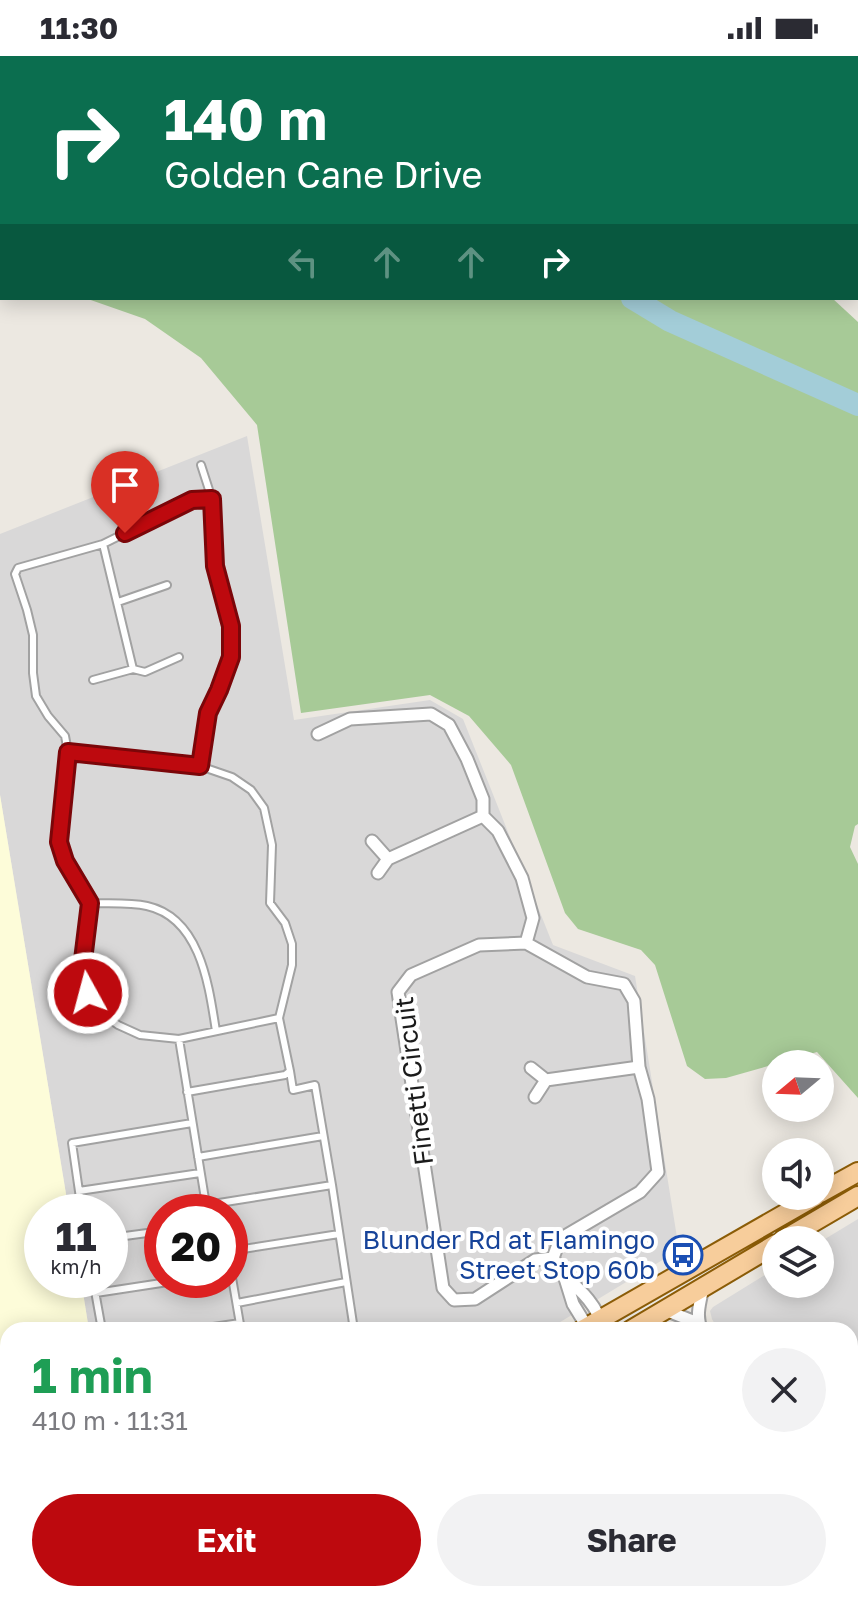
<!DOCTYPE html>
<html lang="en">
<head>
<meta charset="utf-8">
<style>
  body { margin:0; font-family:"Golos Text",sans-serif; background:#f2f2f3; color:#2b2b33; height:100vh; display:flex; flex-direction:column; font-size:30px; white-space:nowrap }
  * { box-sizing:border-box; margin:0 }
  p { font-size:26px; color:#7c7c81 }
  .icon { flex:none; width:44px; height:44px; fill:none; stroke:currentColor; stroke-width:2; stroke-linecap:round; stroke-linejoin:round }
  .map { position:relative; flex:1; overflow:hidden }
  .side { position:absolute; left:0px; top:1266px; width:858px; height:280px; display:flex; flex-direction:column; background:#fff; border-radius:24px 24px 0 0; box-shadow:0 4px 20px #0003 }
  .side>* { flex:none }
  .banner { position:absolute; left:0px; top:0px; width:858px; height:244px; box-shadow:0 4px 20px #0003; background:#0b6e4f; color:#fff; overflow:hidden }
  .needle { width:52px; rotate:251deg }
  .controls { position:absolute; left:762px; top:994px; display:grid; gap:16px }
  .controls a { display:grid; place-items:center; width:72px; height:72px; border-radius:50%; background:#fff; box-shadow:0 4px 20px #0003; font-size:40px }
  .speed { position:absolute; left:24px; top:1138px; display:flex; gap:16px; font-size:40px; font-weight:700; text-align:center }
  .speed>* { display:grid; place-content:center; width:104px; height:104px; border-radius:50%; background:#fff; box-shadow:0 4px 20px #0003; line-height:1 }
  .speed small { font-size:20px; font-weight:400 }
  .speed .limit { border:12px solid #d22; background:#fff; color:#111 }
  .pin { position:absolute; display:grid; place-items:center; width:68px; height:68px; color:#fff; margin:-82px -34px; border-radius:50% 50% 50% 0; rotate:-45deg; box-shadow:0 0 8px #0007 }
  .pin .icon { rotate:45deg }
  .me { position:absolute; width:88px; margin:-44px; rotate:353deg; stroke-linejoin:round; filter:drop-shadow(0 0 6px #0008) }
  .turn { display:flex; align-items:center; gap:28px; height:168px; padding:0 32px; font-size:36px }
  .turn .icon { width:104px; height:104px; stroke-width:2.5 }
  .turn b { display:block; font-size:56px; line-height:68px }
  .lanes { display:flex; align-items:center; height:76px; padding:0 32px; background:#0003; justify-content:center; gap:40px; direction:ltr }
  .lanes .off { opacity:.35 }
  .round { display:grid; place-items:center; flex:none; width:84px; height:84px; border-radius:42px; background:#f2f2f3 }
  .summary { display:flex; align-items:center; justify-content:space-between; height:136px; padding:0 32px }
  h1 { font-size:48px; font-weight:700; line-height:60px; color:#1e9e55 }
  .primary-button { display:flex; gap:16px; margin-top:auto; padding:16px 32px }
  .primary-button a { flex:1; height:92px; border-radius:48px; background:#bd090e; color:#fff; font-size:32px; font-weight:700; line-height:92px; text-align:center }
  .primary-button a+a { background:#f2f2f3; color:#2b2b33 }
  .status { display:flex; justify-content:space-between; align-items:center; height:56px; padding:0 40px; background:#fff; direction:ltr }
  .status svg { height:22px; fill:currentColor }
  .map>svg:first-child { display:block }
</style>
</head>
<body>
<div class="status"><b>11:30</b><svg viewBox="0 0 49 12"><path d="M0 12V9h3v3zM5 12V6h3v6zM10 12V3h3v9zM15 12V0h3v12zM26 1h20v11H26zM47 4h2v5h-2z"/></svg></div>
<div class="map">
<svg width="858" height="1546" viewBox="0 0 858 1546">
  <rect width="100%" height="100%" fill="#ece8e1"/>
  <path fill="#d9d8d8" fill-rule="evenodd" d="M247 380 294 664 430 644 463 663 553 889 635 920 679 1194 547 1274H89L81 1224H110V1156H69L0 739V478ZM162 1156H230V1224H162Z
    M858 1163V1290L850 1295V1274H718L712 1263 710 1255 713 1251 776 1212V1228H820V1186Z
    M858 1320V1546H487L500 1538H850V1325Z
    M228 1538H443L430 1546H216Z"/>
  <path fill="#fdfcd9" d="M0 739 69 1156H42V1224H81L89 1274H8V1538H89L71 1546H0Z"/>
  <path fill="#c0c0ad" d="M579 0H858V243L856 242V2H582Z"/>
  <path fill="#a7ca97" d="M60 0H528L530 2H57Z
    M85 242H832L858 266V768L855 770 850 791 858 808V1042L817 996 726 1022 705 1023 687 1010 655 909 641 894 578 873 565 857 511 709 469 660 430 639 301 657 257 369 201 302 145 263Z"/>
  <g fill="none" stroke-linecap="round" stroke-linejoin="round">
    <path stroke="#a3cdd8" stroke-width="22" d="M0 182 2 181
      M632 242 670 265 858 349"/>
    <defs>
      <path id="service" d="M212 443 192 444 103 488 18 512 15 518 27 554 33 579V617L36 640 48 660 65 680 68 696 59 786 65 805 90 847 82 912 88 937 100 956 118 969 140 979 179 983 279 962
        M103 488 133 613
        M118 546 167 529
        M93 624 133 613 145 616 179 601
        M68 696 200 710 232 721 251 734 264 752 272 789 270 847 285 867 292 888V909L279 962 290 1015 285 1019 187 1036
        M200 710 208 657 219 634 231 601V570L215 510 212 443 201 409
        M90 847C108 848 129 846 147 850 201 862 209 931 216 975
        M179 983 206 1149 219 1147 221 1156
        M198 1101 323 1080
        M332 1129 354 1274
        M79 1135 200 1117
        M219 1147 332 1129 315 1029 293 1034 290 1015
        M82 1156 72 1087 192 1067
        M110 1182 162 1175
        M230 1195 339 1178
        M230 1210 241 1274
        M93 1224 102 1274
        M96 1237 181 1224
        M237 1247 346 1226
        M193 1274 240 1267"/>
      <path id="minor" d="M318 678 350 663 431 658 449 669 467 703 483 743V760
        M372 785 388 803
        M378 817 388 803 483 760 498 775 522 822 533 862 526 887
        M526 887 587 921 624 928 634 945 639 1011 648 1043 658 1116 640 1136 560 1183 553 1202 535 1204 475 1243 454 1244 443 1232 398 936 411 919 479 889Z
        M531 1012 546 1024 639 1011
        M535 1041 546 1024
        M553 1202 564 1219 573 1248 589 1274
        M564 1220C581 1234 599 1251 603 1274
        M665 1254 698 1267
        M702 1274C695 1261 700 1246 703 1232
        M850 1308 858 1303
        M850 1470 858 1465
        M453 1546 466 1538
        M724 1546 737 1538"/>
      <path id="primary" d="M820 1137 858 1116
        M783 1184 858 1140
        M582 1274 816 1140
        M631 1274 776 1188
        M116 1546 130 1538
        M179 1546 193 1538"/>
    </defs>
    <use href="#service" stroke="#a2a2a2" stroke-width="10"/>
    <use href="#minor" stroke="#a2a2a2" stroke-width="15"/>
    <use href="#primary" stroke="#8b5c07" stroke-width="22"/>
    <use href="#service" stroke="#fff" stroke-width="6"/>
    <use href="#minor" stroke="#fff" stroke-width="11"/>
    <use href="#primary" stroke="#f7cd9b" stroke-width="18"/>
  </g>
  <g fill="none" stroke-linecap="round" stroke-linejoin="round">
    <defs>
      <path id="route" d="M88 937 82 912 90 847 65 805 59 786 68 696 200 710 208 657 219 634 231 601V570L215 510 212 443 192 444 125 477"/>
    </defs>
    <use href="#route" stroke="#7b0609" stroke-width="20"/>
    <use href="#route" stroke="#bd090e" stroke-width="14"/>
  </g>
  <defs>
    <symbol id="bus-ring" viewBox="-11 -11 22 22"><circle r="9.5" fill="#fff" stroke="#1a4fb4" stroke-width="1.5"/><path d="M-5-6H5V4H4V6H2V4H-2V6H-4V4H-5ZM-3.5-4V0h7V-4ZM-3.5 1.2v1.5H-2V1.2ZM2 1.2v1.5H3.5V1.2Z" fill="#1a4fb4"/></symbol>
  </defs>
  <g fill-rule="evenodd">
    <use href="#bus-ring" x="661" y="1177" width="44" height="44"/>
  </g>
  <g text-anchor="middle" stroke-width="8" stroke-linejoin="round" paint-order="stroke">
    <g font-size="26" fill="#1b1b1b" stroke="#fff">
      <text transform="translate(414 1025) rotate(-97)" y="9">Finetti Circuit</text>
    </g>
    <g font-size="26" fill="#164399" stroke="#fff" text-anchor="end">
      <text x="655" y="1193">Blunder Rd at Flamingo<tspan x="655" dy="30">Street Stop 60b</tspan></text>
    </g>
  </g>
</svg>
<div class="controls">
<a><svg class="needle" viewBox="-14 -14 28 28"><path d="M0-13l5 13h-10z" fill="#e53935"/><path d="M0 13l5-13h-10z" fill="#7c7c81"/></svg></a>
<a><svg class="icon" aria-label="sound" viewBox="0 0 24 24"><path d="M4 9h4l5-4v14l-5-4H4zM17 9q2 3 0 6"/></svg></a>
<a><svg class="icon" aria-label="layers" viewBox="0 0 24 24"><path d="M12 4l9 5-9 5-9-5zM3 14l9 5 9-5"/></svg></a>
</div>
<div class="speed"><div>11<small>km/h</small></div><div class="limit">20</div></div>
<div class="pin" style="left:125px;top:477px;background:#d93025"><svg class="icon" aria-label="arrive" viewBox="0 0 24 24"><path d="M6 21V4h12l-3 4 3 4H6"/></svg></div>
<svg class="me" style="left:88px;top:937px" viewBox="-20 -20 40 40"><circle r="17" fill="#bd090e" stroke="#fff" stroke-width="3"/><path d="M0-11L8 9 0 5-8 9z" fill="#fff"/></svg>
<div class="banner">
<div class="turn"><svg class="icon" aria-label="right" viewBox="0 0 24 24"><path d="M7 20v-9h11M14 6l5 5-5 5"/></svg><div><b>140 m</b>Golden Cane Drive</div></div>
<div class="lanes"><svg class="icon off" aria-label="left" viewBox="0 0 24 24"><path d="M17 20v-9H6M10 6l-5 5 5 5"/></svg><svg class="icon off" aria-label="ahead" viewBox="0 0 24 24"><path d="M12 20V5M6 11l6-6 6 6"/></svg><svg class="icon off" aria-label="ahead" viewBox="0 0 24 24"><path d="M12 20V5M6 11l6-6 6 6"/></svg><svg class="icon" aria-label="right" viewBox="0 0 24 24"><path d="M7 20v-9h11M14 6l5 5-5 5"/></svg></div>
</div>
<section class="side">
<div class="summary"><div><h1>1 min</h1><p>410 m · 11:31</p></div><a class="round"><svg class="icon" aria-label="close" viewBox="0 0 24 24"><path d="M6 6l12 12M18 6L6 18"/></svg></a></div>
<div class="primary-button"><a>Exit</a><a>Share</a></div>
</section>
</div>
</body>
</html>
